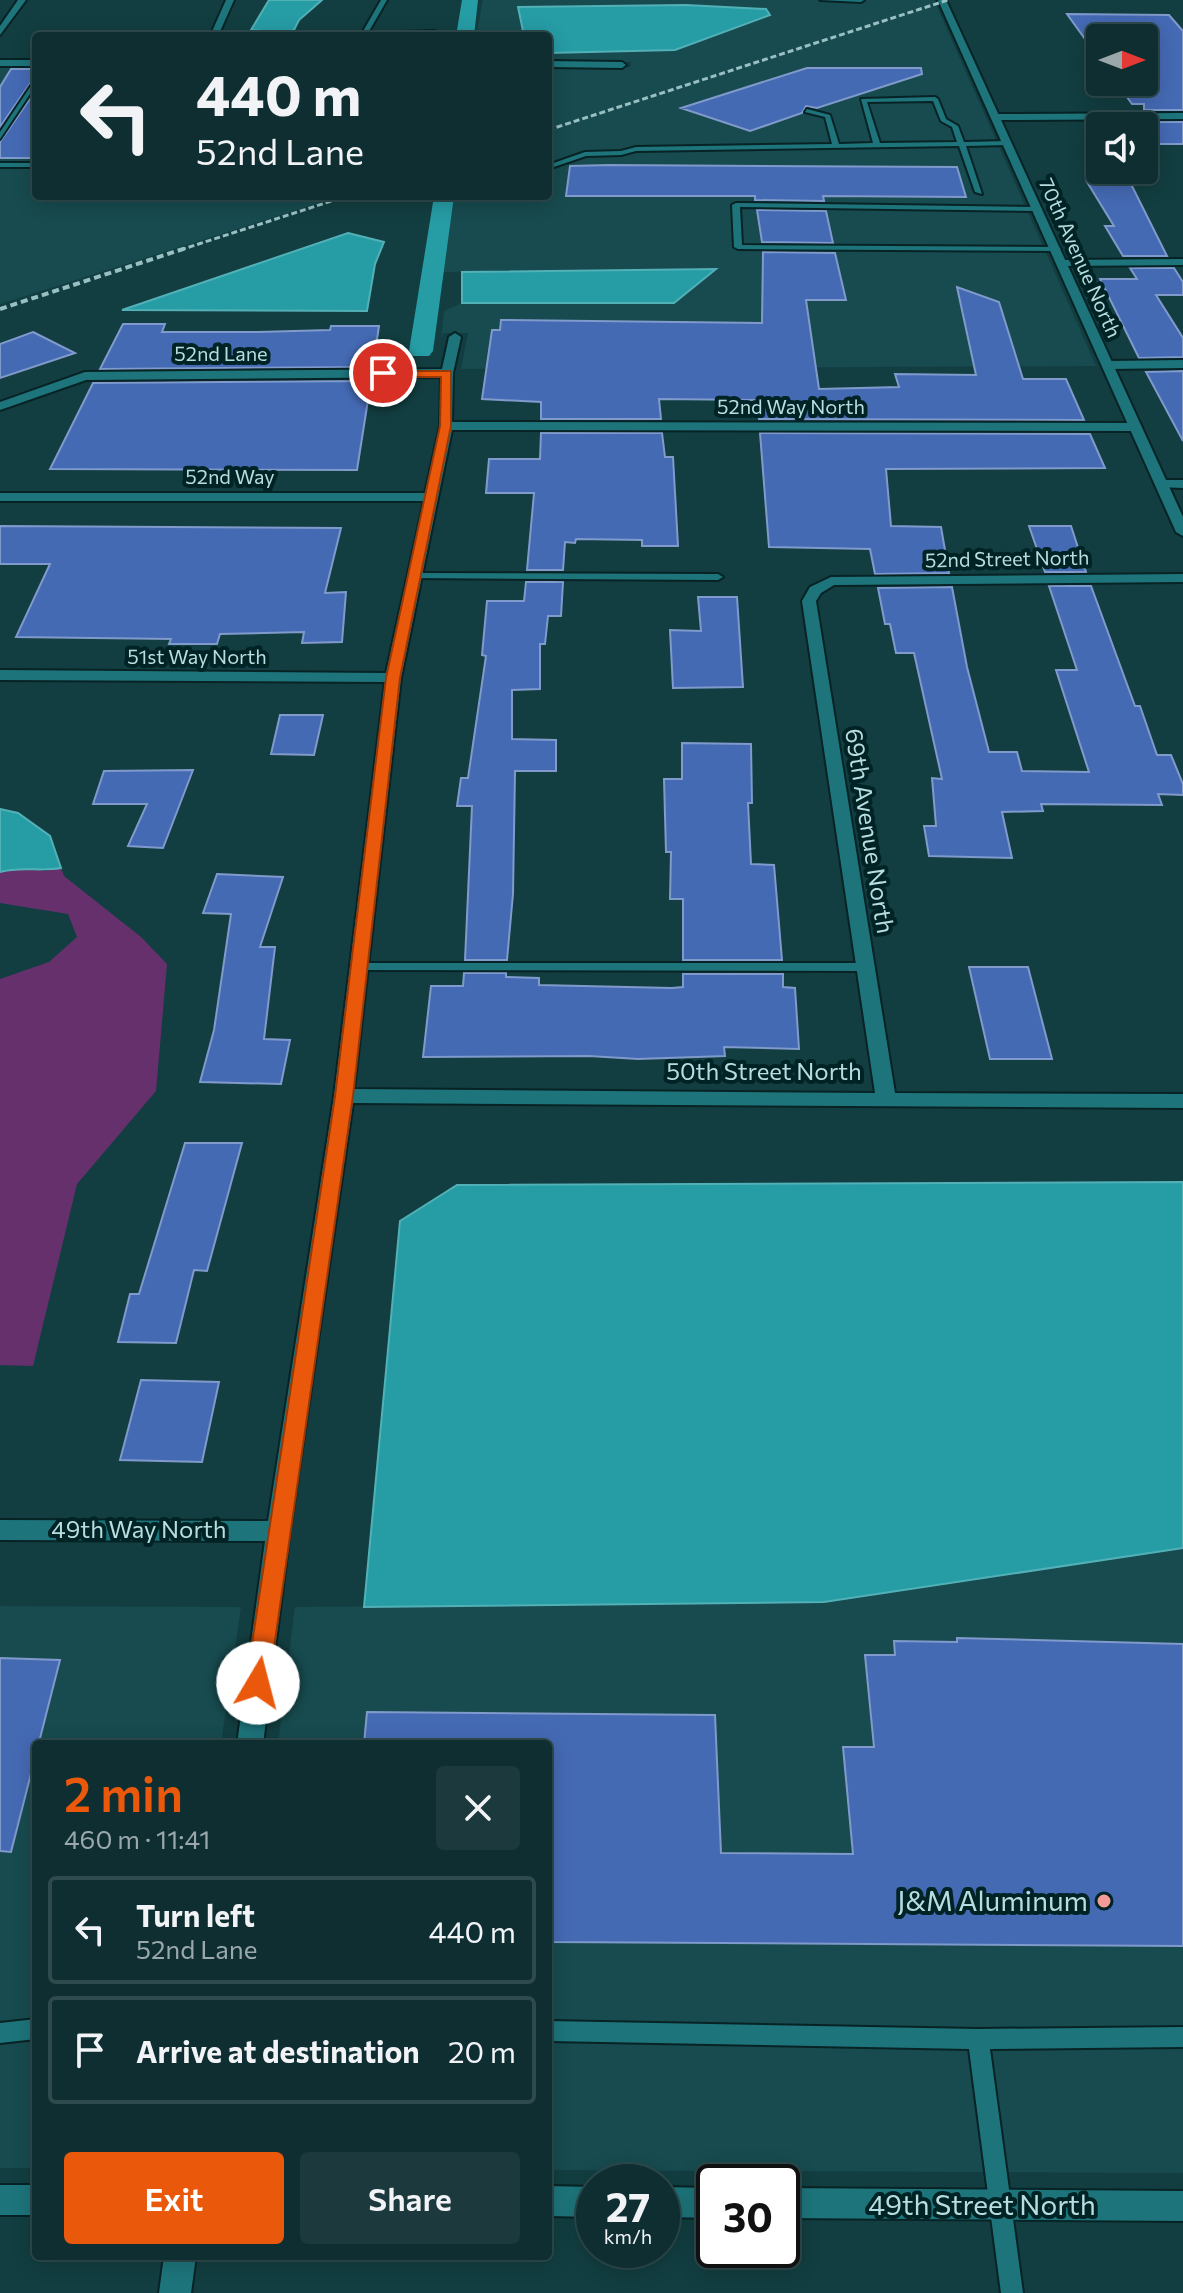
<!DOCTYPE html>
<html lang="en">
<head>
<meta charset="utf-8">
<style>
  body { margin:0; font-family:Commissioner,sans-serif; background:#1c3a3d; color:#f1f3f6; height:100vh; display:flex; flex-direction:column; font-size:30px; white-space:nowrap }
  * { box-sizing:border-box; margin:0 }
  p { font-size:26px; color:#9ba8ab }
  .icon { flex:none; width:44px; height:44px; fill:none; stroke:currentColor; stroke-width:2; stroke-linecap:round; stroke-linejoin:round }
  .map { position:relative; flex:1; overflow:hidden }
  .panel { position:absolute; left:32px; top:1740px; width:520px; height:520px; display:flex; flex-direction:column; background:#0e2e31; border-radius:8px; box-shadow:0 4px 20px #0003,0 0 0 2px #2e4a4d }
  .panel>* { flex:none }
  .hud { position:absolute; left:32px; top:32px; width:520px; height:168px; border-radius:8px; box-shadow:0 4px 20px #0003,0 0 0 2px #2e4a4d; background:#0e2e31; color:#f1f3f6; overflow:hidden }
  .needle { width:52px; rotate:90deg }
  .controls { position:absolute; left:1086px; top:24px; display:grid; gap:16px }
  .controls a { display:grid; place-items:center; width:72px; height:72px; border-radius:8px; background:#0e2e31; box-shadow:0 4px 20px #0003,0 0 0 2px #2e4a4d; font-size:40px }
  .speed { position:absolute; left:576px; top:2164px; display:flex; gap:16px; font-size:40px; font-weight:700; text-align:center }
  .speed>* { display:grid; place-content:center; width:104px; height:104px; border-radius:50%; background:#0e2e31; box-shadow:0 4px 20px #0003,0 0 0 2px #2e4a4d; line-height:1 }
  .speed small { font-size:20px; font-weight:400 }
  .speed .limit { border:4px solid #111; border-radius:12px; background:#fff; color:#111 }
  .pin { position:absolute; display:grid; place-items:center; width:68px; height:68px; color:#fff; margin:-34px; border:4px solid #fff; border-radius:50%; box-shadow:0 2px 8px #0007 }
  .me { position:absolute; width:88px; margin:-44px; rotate:8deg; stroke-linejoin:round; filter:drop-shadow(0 0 6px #0008) }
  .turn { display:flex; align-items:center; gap:28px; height:168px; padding:0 32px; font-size:36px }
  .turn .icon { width:104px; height:104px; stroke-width:2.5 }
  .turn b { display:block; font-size:56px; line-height:68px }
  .round { display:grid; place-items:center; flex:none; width:84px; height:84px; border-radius:8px; background:#1c3a3d }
  .headline { display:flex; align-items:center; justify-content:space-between; height:136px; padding:0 32px }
  h1 { font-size:48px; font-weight:600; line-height:60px; color:#ea580c }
  .cta { display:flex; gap:16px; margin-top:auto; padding:16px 32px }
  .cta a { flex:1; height:92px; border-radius:8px; background:#ea580c; color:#fff; font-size:32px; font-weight:600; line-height:92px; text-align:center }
  .cta a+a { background:#1c3a3d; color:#f1f3f6 }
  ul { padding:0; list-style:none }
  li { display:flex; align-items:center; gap:24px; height:108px; margin:0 16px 12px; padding:0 16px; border:4px solid #2e4a4d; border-radius:8px }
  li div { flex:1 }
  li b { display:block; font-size:30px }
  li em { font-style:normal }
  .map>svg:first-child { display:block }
</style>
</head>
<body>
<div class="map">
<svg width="1183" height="2293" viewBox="0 0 1183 2293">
  <rect width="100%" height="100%" fill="#123e41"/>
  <path fill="#174b4f" d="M483 0H934L1096 366 461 369 468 333H443L441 339 444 311 462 303H674L715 270 435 272 447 196H548V67H631V62H548V53L675 50 770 15 766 9 686 5 519 7 524 36H476Z
    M0 66H36V196H341L0 304Z
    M1183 1548V2173L548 2170V1744H278L295 1607 824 1602Z
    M0 1606 241 1607 221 1744H36V2168H0Z"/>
  <path fill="#66306d" d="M19 867 44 871 61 868 64 876 141 937 167 964 156 1091 77 1184 33 1366 0 1365V979L49 962 77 937 68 914 0 903V872Z"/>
  <path fill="#269ca5" stroke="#52b0b7" stroke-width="2" d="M269 0H322L299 20 294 30 285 33 251 30Z
    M686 5 766 9 770 15 675 50 548 53V36H524L518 7Z
    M348 233 384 242 375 264 367 311 122 310Z
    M716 269 674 303H462V272Z
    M0 809 18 813 50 836 61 868C40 872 21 866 0 872Z
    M1183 1182V1548L824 1602 364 1607 400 1221 457 1185Z"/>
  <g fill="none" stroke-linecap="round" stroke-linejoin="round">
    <path fill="#269ca5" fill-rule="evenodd" d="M462 0H478L474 36H456Z
      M434 196H454L433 351 429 356H413L409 351Z"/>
  </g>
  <path fill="#456ab4" stroke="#7f9acb" stroke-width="2" d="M1067 14 1169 15 1183 31V110H1144V104H1132L1116 82H1144V38H1100V60Z
    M807 68H921L922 74 817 108 806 106 802 113 750 131 681 108Z
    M11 69H36V75L0 127V87Z
    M36 90V158H0V142Z
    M1144 122H1183V144H1144Z
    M609 165 957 167 966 197 823 196 824 201 755 200V196H566L570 166Z
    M1087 182H1130L1167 256H1123L1105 226H1114Z
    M757 210 826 211 833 243 762 242Z
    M763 252 835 253 846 300H806L819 389 899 387 895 374 976 375 957 287 999 302 1023 379H1066L1084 420 759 419 756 400 659 399 661 419H541V402L482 399 492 330H500L501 320 762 323Z
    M1130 268H1174L1183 282V295H1156L1183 338V357L1139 358 1100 279H1137Z
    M123 324H165L162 332H258L330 330 331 326H379L373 367 100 369Z
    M33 332 75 353 0 378V344Z
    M1183 371V441L1146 372Z
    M371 381 357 470 50 469 93 383Z
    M541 433H662L665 457H673L678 546H642V540L576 539 575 543 565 542 563 570H527L534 493H486L489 459H540Z
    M760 433 1090 434 1105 468 886 469 891 526 941 527 949 573 875 574 870 549 769 547Z
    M0 526 341 528 325 593 346 592 342 642 302 643 304 632 220 634 217 644H169L171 639 16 637 50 564H0Z
    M1029 526H1071L1086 572H1045Z
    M526 582H563L561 616H548L545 644H540V689L512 690V739L556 740V771H515L513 894 507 960H465L472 806H457L461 778H468L486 656 482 655 487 601H524Z
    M1049 586H1091L1135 706H1140L1157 755H1171L1183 784V795L1158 794 1162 805 1041 804 1043 811 1002 812 1012 858 929 856 924 826H936L932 778 942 779 914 653H896L890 624H885L878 588 952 587 967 667 989 752H1017L1022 771 1089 772 1056 670H1077Z
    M698 597H737L743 687 673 688 670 630 701 631Z
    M280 715H323L314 755 271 754Z
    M682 743 751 744 752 803H748L751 864 774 865 782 960H683V899H670L671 852H666L664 779H682Z
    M193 770 163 848 128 846 147 804H93L104 771Z
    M217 874 283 877 260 947H275L264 1039 290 1040 281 1084 200 1082 214 1030 231 914 203 913Z
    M969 967H1028L1052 1059H990Z
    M464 973H506V977L539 978V985L672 988 683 987V974H783V987L795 988 799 1049 724 1047 725 1056 638 1059 589 1056 423 1057 431 986H463Z
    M185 1143H242L207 1271 194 1270 176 1343 118 1342 130 1294H139Z
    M141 1380 219 1382 202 1462 120 1460Z
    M957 1638 1183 1644V1946L548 1942V1744H364L367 1712 715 1715 721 1853 853 1854 843 1747H874L865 1655H895L894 1641 957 1642Z
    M0 1658 60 1660 11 1852 0 1851Z"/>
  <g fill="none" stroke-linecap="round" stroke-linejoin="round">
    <defs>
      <path id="service" d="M381 0H387L368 33 434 31 437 33 392 36H301L362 33Z
        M820 0H864L861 2Z
        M36 78V85L0 139V132Z
        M935 97 938 99 946 119 958 126 964 142 1008 141 1011 143 1008 145 966 146 982 194 975 192 959 146 636 151 621 155 586 156 548 169V165L585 152 621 151 636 147 832 144 825 117 805 112 807 109 830 115 839 144 873 143 861 99ZM933 101 941 121 952 127 957 142 880 143 867 102Z
        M0 163H36V167H0Z
        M736 203 1038 207 1042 209 1038 211 740 207 742 245 1057 247 1061 249 1057 251 738 249 734 247 732 205Z
        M413 573 718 574 723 577 718 580 409 578V574Z
        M359 963H865L871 967 865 971 355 970 353 967 355 964Z
        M36 2019V2039L0 2043V2023Z
        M548 2021 978 2029 1183 2027V2047L990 2049 1023 2293H1001L969 2049 548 2041Z"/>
      <path id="minor" d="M18 0H26L0 35V26Z
        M226 0H234L218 36H210Z
        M0 60H36V66H0Z
        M548 61 622 62 626 65 622 68 548 67Z
        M1183 113V119L996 120 991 117 996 114Z
        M1183 259V265L1063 266 1058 263 1063 260Z
        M455 333 461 337 453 373 452 422 1136 423 1142 427 1136 431 452 430 401 678 354 1089 875 1093 802 601 810 587 831 577 1183 574V582L834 585 821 593 816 601 895 1093 1183 1094V1108L353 1103 290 1531 263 1744H237L265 1541 0 1540V1520L268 1521 334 1096 385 682 0 680V670L386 673 424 501H0V493H425L440 426 441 377 86 380 0 410V402L85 372 442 369 449 337Z
        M1183 360V368L1109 369 1103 365 1109 361Z
        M1162 480H1183V488L1157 487 1155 484Z
        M164 2256H196L191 2293H159Z"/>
      <path id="tertiary" d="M938 0H946L1183 517V536L1176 532Z"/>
      <path id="secondary" d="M0 2185H36V2215H0Z
        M548 2186 594 2187V2217L548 2216Z
        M662 2187 714 2188V2218L662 2217Z
        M782 2188 1183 2191V2221L782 2218Z"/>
    </defs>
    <use href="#service" stroke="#082325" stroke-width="4"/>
    <use href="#minor" stroke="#082325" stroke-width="4"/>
    <use href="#tertiary" stroke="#082325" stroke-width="4"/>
    <use href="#secondary" stroke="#082325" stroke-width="4"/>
    <use href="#service" fill="#1d757b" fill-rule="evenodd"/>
    <use href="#minor" fill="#1d757b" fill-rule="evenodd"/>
    <use href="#tertiary" fill="#1d757b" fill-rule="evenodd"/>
    <use href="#secondary" fill="#1d757b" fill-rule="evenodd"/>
    <path stroke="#98bfc2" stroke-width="3" stroke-dasharray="6 3" stroke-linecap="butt" d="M548 130 948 0
      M180 250 347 196"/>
    <path stroke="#98bfc2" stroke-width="4" stroke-dasharray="7 4" stroke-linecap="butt" d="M0 309 186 248"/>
  </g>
  <path fill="#ea580c" stroke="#983908" stroke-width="2" d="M380 371H451V426L400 678 353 1096 269 1683 266 1690 258 1693 249 1690 246 1683 335 1096 386 678 440 426 441 377H383L380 376Z"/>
  <circle fill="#f59b97" stroke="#002326" stroke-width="3" cx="1104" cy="1901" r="8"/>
  <g text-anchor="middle" stroke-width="8" stroke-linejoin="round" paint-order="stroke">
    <g font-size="20" fill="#b7dde0" stroke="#002326">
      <text transform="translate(1080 258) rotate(66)" y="7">70th Avenue North</text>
      <text x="221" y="361">52nd Lane</text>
      <text x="791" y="414">52nd Way North</text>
      <text x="230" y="484">52nd Way</text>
      <text transform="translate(1007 559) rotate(-1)" y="7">52nd Street North</text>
      <text x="197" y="664">51st Way North</text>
    </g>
    <g font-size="24" fill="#b7dde0" stroke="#002326">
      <text transform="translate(869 831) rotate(81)" y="8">69th Avenue North</text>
      <text x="764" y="1080">50th Street North</text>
      <text x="139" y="1538">49th Way North</text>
    </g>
    <g font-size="28" fill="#b7dde0" stroke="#002326" text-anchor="end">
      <text x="1088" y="1911">J&amp;M Aluminum</text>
    </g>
    <g font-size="28" fill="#b7dde0" stroke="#002326">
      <text x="982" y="2215">49th Street North</text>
    </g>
  </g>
</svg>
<div class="controls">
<a><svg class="needle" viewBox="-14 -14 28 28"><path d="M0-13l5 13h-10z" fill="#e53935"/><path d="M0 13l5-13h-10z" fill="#9ba8ab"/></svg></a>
<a><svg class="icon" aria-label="sound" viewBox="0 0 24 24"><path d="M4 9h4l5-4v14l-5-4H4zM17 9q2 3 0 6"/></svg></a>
</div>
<div class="speed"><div>27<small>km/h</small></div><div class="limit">30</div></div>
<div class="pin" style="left:383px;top:373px;background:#d93025"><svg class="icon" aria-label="arrive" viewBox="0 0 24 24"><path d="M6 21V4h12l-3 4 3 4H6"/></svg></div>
<svg class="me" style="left:258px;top:1683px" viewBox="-20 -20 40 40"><circle r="19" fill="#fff"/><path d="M0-13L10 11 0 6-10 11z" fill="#ea580c"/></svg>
<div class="hud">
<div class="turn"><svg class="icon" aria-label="left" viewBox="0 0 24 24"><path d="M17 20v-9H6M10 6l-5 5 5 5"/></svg><div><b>440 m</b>52nd Lane</div></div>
</div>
<section class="panel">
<div class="headline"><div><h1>2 min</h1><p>460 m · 11:41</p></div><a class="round"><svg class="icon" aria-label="close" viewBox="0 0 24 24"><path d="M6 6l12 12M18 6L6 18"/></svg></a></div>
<ul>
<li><svg class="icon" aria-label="left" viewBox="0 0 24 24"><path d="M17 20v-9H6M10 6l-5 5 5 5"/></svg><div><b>Turn left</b><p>52nd Lane</p></div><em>440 m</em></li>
<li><svg class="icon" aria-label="arrive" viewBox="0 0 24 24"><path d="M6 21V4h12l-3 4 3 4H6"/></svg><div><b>Arrive at destination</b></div><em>20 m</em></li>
</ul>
<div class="cta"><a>Exit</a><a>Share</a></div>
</section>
</div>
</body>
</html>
